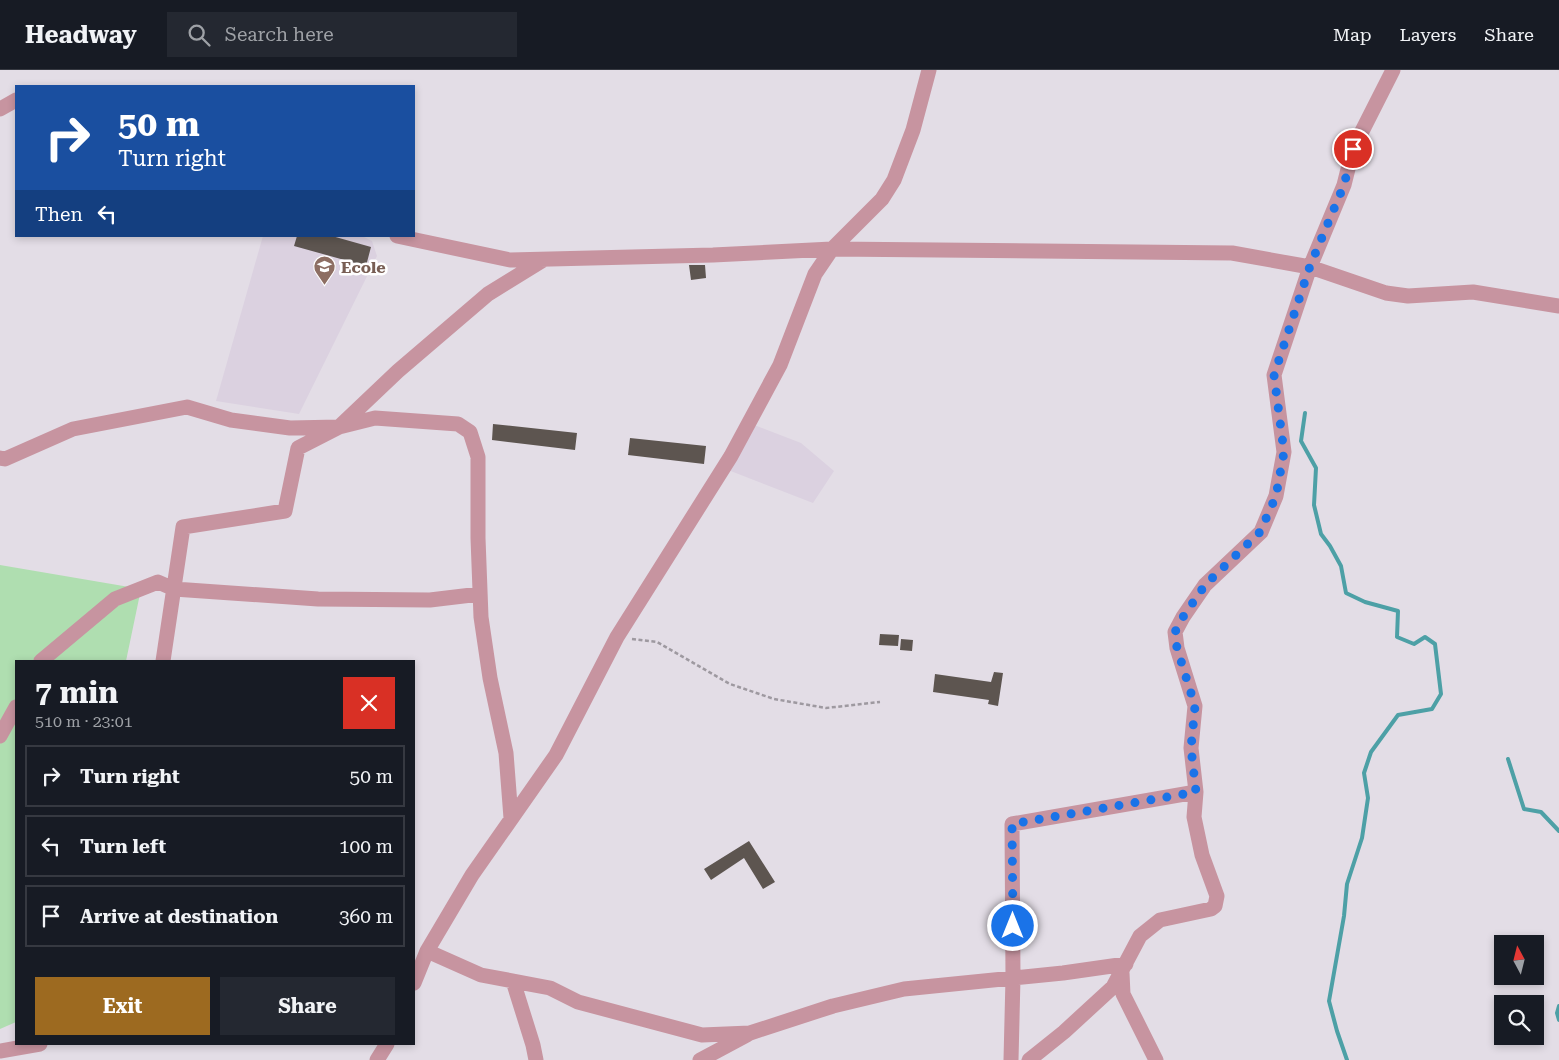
<!DOCTYPE html>
<html lang="en">
<head>
<meta charset="utf-8">
<style>
  body { margin:0; font-family:"Roboto Serif",serif; background:#242831; color:#f1f3f6; height:100vh; display:flex; flex-direction:column; font-size:19px; white-space:nowrap }
  * { box-sizing:border-box; margin:0 }
  p { font-size:16px; color:#9ea1a6 }
  .icon { flex:none; width:28px; height:28px; fill:none; stroke:currentColor; stroke-width:2; stroke-linecap:round; stroke-linejoin:round }
  .map { position:relative; flex:1; overflow:hidden }
  .drawer { position:absolute; left:15px; top:590px; width:400px; height:385px; display:flex; flex-direction:column; background:#171b24; border-radius:0px; box-shadow:0 2px 8px #0003 }
  .drawer>* { flex:none }
  .hud { position:absolute; left:15px; top:15px; width:400px; height:152px; border-radius:0px; box-shadow:0 2px 8px #0003; background:#1a4fa0; color:#fff; overflow:hidden }
  .needle { width:32px; rotate:353deg }
  .buttons { position:absolute; left:1494px; top:865px; display:grid; gap:10px }
  .buttons a { display:grid; place-items:center; width:50px; height:50px; border-radius:0px; background:#171b24; box-shadow:0 2px 8px #0003; font-size:25px }
  .pin { position:absolute; display:grid; place-items:center; width:42px; height:42px; color:#fff; margin:-21px; border:2px solid #fff; border-radius:50%; box-shadow:0 1px 5px #0007 }
  .me { position:absolute; width:55px; margin:-28px; rotate:0deg; stroke-linejoin:round; filter:drop-shadow(0 0 4px #0008) }
  .turn { display:flex; align-items:center; gap:18px; height:105px; padding:0 20px; font-size:22px }
  .turn .icon { width:65px; height:65px; stroke-width:2.5 }
  .turn b { display:block; font-size:35px; line-height:42px }
  .then { display:flex; align-items:center; height:48px; padding:0 20px; background:#0003; gap:10px; font-size:19px }
  .round { display:grid; place-items:center; flex:none; width:52px; height:52px; border-radius:0px; background:#242831 }
  .head { display:flex; align-items:center; justify-content:space-between; height:85px; padding:0 20px }
  h1 { font-size:30px; font-weight:700; line-height:38px }
  .cta { display:flex; gap:10px; margin-top:auto; padding:10px 20px }
  .cta a { flex:1; height:58px; border-radius:0px; background:#9d6a20; color:#fff; font-size:20px; font-weight:700; line-height:58px; text-align:center }
  .cta a+a { background:#242831; color:#f1f3f6 }
  ul { padding:0; list-style:none }
  li { display:flex; align-items:center; gap:15px; height:62px; margin:0 10px 8px; padding:0 10px; border:2px solid #363941; border-radius:0px }
  li div { flex:1 }
  li b { display:block; font-size:19px }
  li em { font-style:normal }
  header { display:flex; align-items:center; gap:30px; box-sizing:border-box; height:70px; padding:0 25px; background:#171b24; border-bottom:1px solid #363941 }
  header strong { font-size:24px }
  nav { display:flex; gap:28px; margin-inline-start:auto; font-size:18px }
  .search { width:350px; height:45px; background:#242831; display:flex; align-items:center; gap:12px; box-sizing:border-box; padding:0 18px; border-radius:0px; color:#9ea1a6; font-size:19px }
  .map>svg:first-child { display:block }
</style>
</head>
<body>
<header>
<strong>Headway</strong>
<div class="search"><svg class="icon" aria-label="search" viewBox="0 0 24 24"><circle cx="10" cy="10" r="6"/><path d="M15 15l6 6"/></svg>Search here</div>
<nav><a>Map</a><a>Layers</a><a>Share</a></nav>
</header>
<div class="map">
<svg width="1559" height="990" viewBox="0 0 1559 990">
  <rect width="100%" height="100%" fill="#e3dde6"/>
  <path fill="#dbd1e0" d="M263 166H362L372 171 377 186 299 344 216 331Z
    M749 353 801 373 834 401 813 433 723 398Z"/>
  <path fill="#afdeb0" d="M0 495 141 519 126 591H16V952L0 959Z"/>
  <g fill="none" stroke-linecap="round" stroke-linejoin="round">
    <path stroke="#4da0a6" stroke-width="4" d="M1305 343 1301 371 1316 398 1314 435 1321 464 1330 476 1341 496 1346 523 1365 532 1398 541 1397 567 1414 574 1425 567 1435 574 1441 624 1432 639 1398 645 1371 682 1364 703 1368 728 1362 768 1347 814 1344 846 1329 931 1337 961 1347 990
      M1508 689 1524 739 1541 742 1559 761
      M1559 936 1557 943 1559 950"/>
  </g>
  <path fill="#5d5550" d="M297 166H332L371 177 366 196 294 176Z
    M689 195H705L706 208 691 210Z
    M493 354 577 363 575 380 492 370Z
    M630 368 706 376 704 394 628 385Z
    M880 564 899 565 898 576 879 575Z
    M901 569 913 570 912 581 900 580Z
    M994 602 1003 603 998 636 988 634 989 630 933 622 935 604 991 612Z
    M749 771 775 812 763 819 744 788 711 810 704 799Z"/>
  <g fill="none" stroke-linecap="round" stroke-linejoin="round">
    <path stroke="#9e99a0" stroke-width="2.5" stroke-dasharray="4 2.5" stroke-linecap="butt" d="M632 569 657 572 730 614 774 629 826 638 880 632"/>
    <path stroke="#c794a0" stroke-width="15" d="M0 39 16 30
      M397 166 510 190 713 185 832 179 1232 183 1310 197 1386 223 1408 226 1473 222 1559 236
      M0 388 5 389 73 359 187 337 231 350 290 358 339 357 398 301 488 224 543 190
      M41 591 115 529 158 512 174 519 318 529 430 530 480 524
      M163 591 183 457 285 441 298 378 339 357 375 348 458 354 470 362 478 387V468L481 547 490 608 506 683 511 748
      M0 666 16 637
      M427 881 481 905 550 918 578 932 702 965 750 963 833 936 904 919 1063 903 1126 894
      M1122 903 1123 924 1156 990
      M513 911 533 975 536 990
      M414 913 427 881 472 805 556 685 617 567 731 386 780 295 815 204 832 179 882 129 894 110 913 60 929 0
      M0 981 40 974
      M377 990 387 974
      M700 990 747 965
      M1011 990 1013 908 1012 754 1196 722
      M1029 990 1064 962 1113 917 1140 866 1160 850 1211 839 1215 836 1217 826 1202 785 1194 747 1196 722 1191 678 1195 636 1177 578 1175 562 1183 547 1205 515 1261 462 1276 426 1284 382 1274 305 1310 197 1344 115 1353 79 1393 0"/>
  </g>
  <g fill="none" stroke-linecap="round" stroke-linejoin="round">
    <path stroke="#1a73e8" stroke-width="9" stroke-dasharray="0 16.2" d="M1013 856 1012 754 1196 722 1191 678 1195 636 1177 578 1175 562 1183 547 1205 515 1260 462 1276 426 1284 382 1274 305 1310 196 1344 115 1353 79"/>
  </g>
  <defs>
    <symbol id="school-pin" viewBox="-11 -11 22 30"><path d="M0 17L-7.5 6A9.5 9.5 0 1 1 7.5 6Z" fill="#8d6e63" stroke="#fff"/><path d="M0-5L7-2L0 1L-7-2ZM-4 1L0 2.5L4 1V4Q0 6-4 4Z" fill="#fff"/></symbol>
  </defs>
  <g fill-rule="evenodd">
    <use href="#school-pin" x="312" y="184" width="25" height="34"/>
  </g>
  <g text-anchor="middle" stroke-width="5" stroke-linejoin="round" paint-order="stroke">
    <g font-size="16" font-weight="bold" fill="#785e54" stroke="#fff" text-anchor="start">
      <text x="341" y="203">Ecole</text>
    </g>
  </g>
</svg>
<div class="buttons">
<a><svg class="needle" viewBox="-14 -14 28 28"><path d="M0-13l5 13h-10z" fill="#e53935"/><path d="M0 13l5-13h-10z" fill="#9ea1a6"/></svg></a>
<a><svg class="icon" aria-label="search" viewBox="0 0 24 24"><circle cx="10" cy="10" r="6"/><path d="M15 15l6 6"/></svg></a>
</div>
<div class="pin" style="left:1353px;top:79px;background:#d93025"><svg class="icon" aria-label="arrive" viewBox="0 0 24 24"><path d="M6 21V4h12l-3 4 3 4H6"/></svg></div>
<svg class="me" style="left:1013px;top:856px" viewBox="-20 -20 40 40"><circle r="17" fill="#1a73e8" stroke="#fff" stroke-width="3"/><path d="M0-11L8 9 0 5-8 9z" fill="#fff"/></svg>
<div class="hud">
<div class="turn"><svg class="icon" aria-label="right" viewBox="0 0 24 24"><path d="M7 20v-9h11M14 6l5 5-5 5"/></svg><div><b>50 m</b>Turn right</div></div>
<div class="then">Then<svg class="icon" aria-label="left" viewBox="0 0 24 24"><path d="M17 20v-9H6M10 6l-5 5 5 5"/></svg></div>
</div>
<section class="drawer">
<div class="head"><div><h1>7 min</h1><p>510 m · 23:01</p></div><a class="round" style="background:#d93025;color:#fff"><svg class="icon" aria-label="close" viewBox="0 0 24 24"><path d="M6 6l12 12M18 6L6 18"/></svg></a></div>
<ul>
<li><svg class="icon" aria-label="right" viewBox="0 0 24 24"><path d="M7 20v-9h11M14 6l5 5-5 5"/></svg><div><b>Turn right</b></div><em>50 m</em></li>
<li><svg class="icon" aria-label="left" viewBox="0 0 24 24"><path d="M17 20v-9H6M10 6l-5 5 5 5"/></svg><div><b>Turn left</b></div><em>100 m</em></li>
<li><svg class="icon" aria-label="arrive" viewBox="0 0 24 24"><path d="M6 21V4h12l-3 4 3 4H6"/></svg><div><b>Arrive at destination</b></div><em>360 m</em></li>
</ul>
<div class="cta"><a>Exit</a><a>Share</a></div>
</section>
</div>
</body>
</html>
